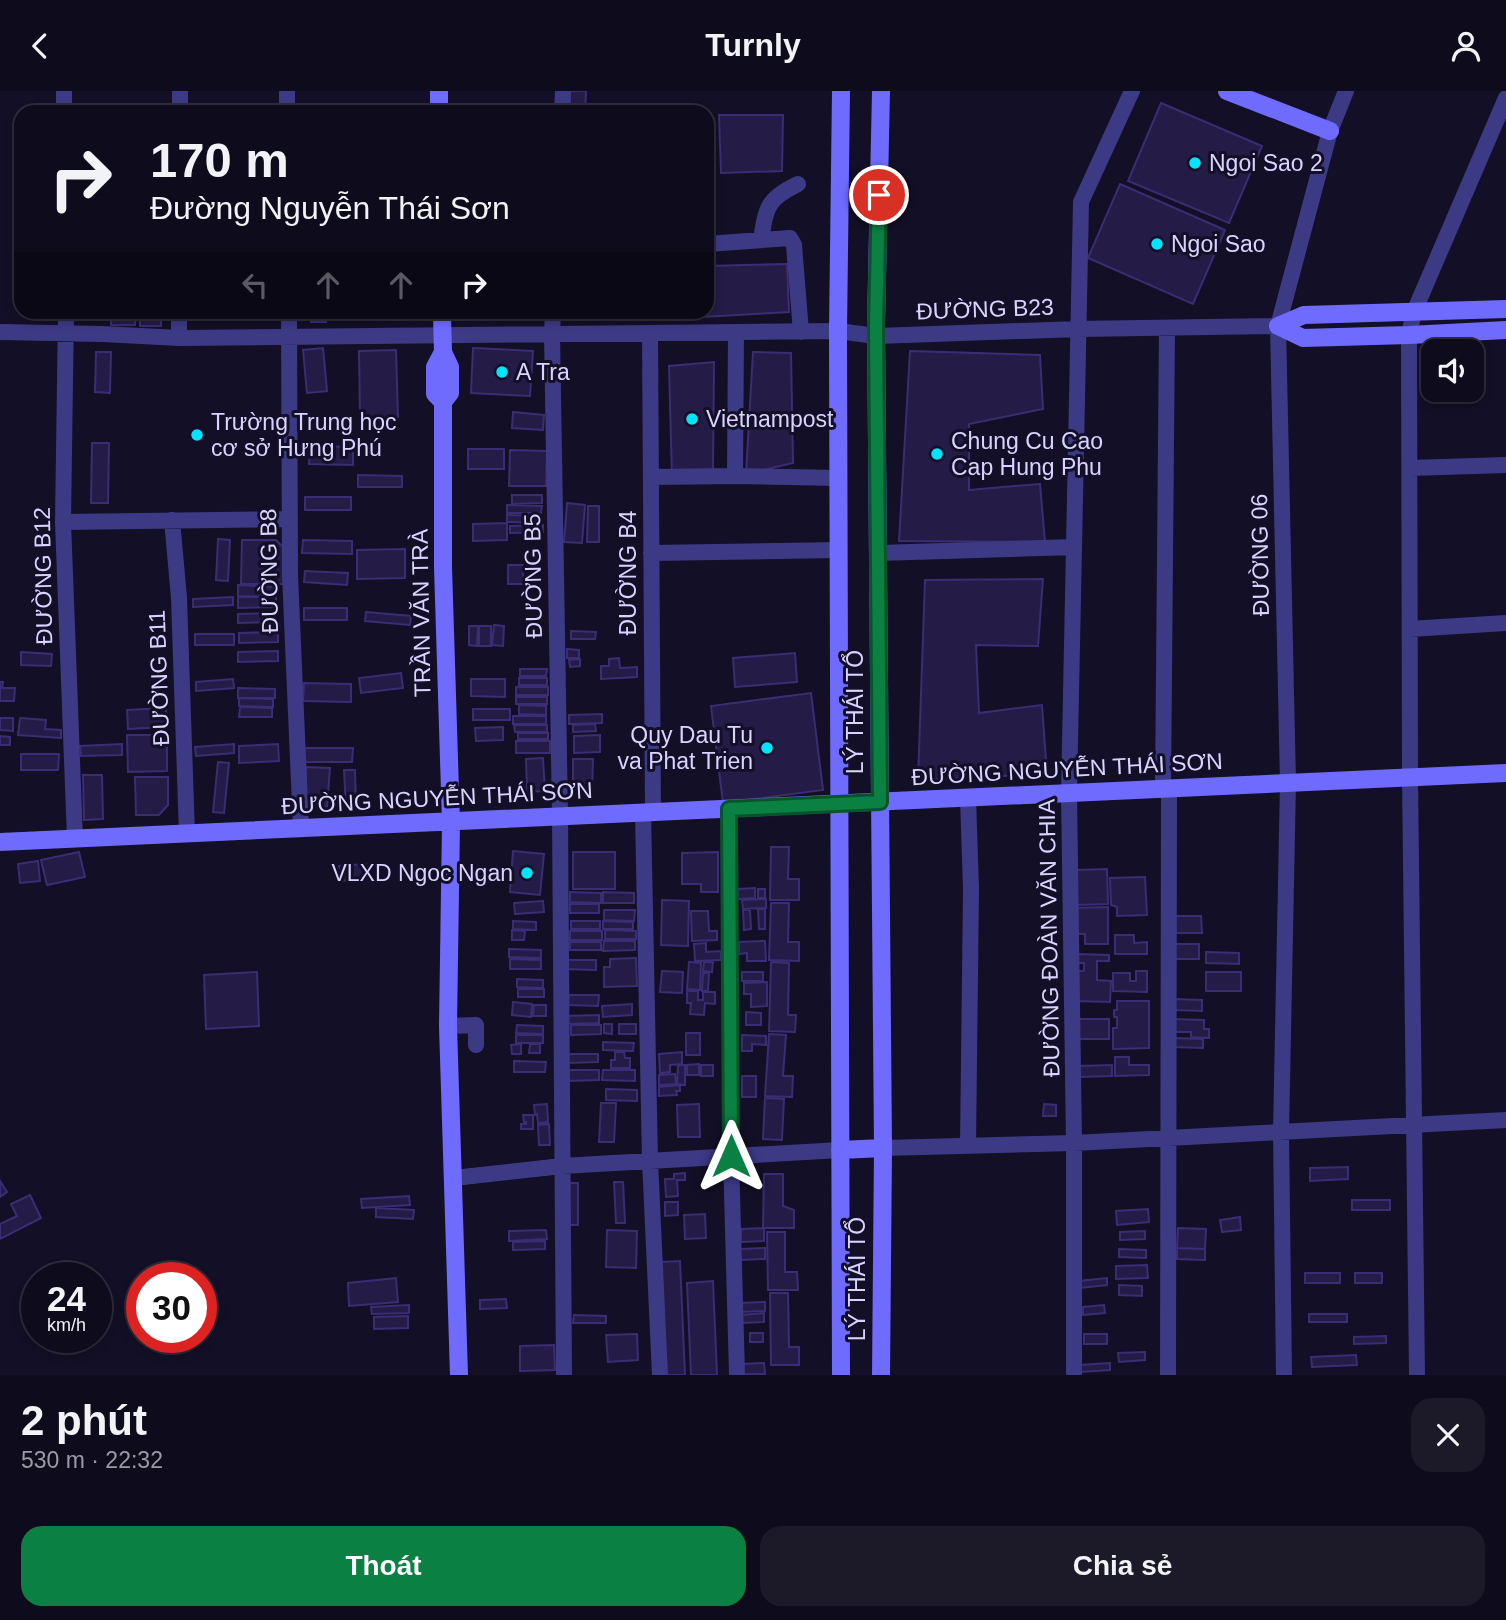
<!DOCTYPE html>
<html lang="vi">
<head>
<meta charset="utf-8">
<style>
  body { margin:0; font-family:Arial,sans-serif; background:#1c1929; color:#f1f3f6; height:100vh; display:flex; flex-direction:column; font-size:26px; white-space:nowrap }
  * { box-sizing:border-box; margin:0 }
  p { font-size:23px; color:#9b9ba3 }
  .icon { flex:none; width:38px; height:38px; fill:none; stroke:currentColor; stroke-width:2; stroke-linecap:round; stroke-linejoin:round }
  .map { position:relative; height:1284px; overflow:hidden }
  .panel { display:flex; flex-direction:column; background:#0e0b1c; flex:1 }
  .panel>* { flex:none }
  .guide { position:absolute; left:14px; top:14px; width:700px; height:214px; border-radius:21px; box-shadow:0 4px 10px #0003,0 0 0 2px #2e2b3b; background:#0e0b1c; color:#f1f3f6; overflow:hidden }
  .controls { position:absolute; left:1421px; top:248px; display:grid; gap:14px }
  .controls a { display:grid; place-items:center; width:63px; height:63px; border-radius:14px; background:#0e0b1c; box-shadow:0 4px 10px #0003,0 0 0 2px #2e2b3b; font-size:35px }
  .speed { position:absolute; left:21px; top:1171px; display:flex; gap:14px; font-size:35px; font-weight:700; text-align:center }
  .speed>* { display:grid; place-content:center; width:91px; height:91px; border-radius:50%; background:#0e0b1c; box-shadow:0 4px 10px #0003,0 0 0 2px #2e2b3b; line-height:1 }
  .speed small { font-size:18px; font-weight:400 }
  .speed .limit { border:10px solid #d22; background:#fff; color:#111 }
  .pin { position:absolute; display:grid; place-items:center; width:60px; height:60px; color:#fff; margin:-30px; border:4px solid #fff; border-radius:50%; box-shadow:0 2px 7px #0007 }
  .me { position:absolute; width:77px; margin:-38px; rotate:0deg; stroke-linejoin:round; filter:drop-shadow(0 0 5px #0008) }
  .turn { display:flex; align-items:center; gap:24px; height:147px; padding:0 21px; font-size:32px }
  .turn .icon { width:91px; height:91px; stroke-width:2.5 }
  .turn b { display:block; font-size:49px; line-height:60px }
  .lanes { display:flex; align-items:center; height:66px; padding:0 21px; background:#0003; justify-content:center; gap:35px; direction:ltr }
  .lanes .off { opacity:.35 }
  .round { display:grid; place-items:center; flex:none; width:74px; height:74px; border-radius:21px; background:#1c1929 }
  .headline { display:flex; align-items:center; justify-content:space-between; height:119px; padding:0 21px }
  h1 { font-size:42px; font-weight:700; line-height:52px }
  .action { display:flex; gap:14px; margin-top:auto; padding:14px 21px }
  .action a { flex:1; height:80px; border-radius:21px; background:#0b8043; color:#fff; font-size:28px; font-weight:700; line-height:80px; text-align:center }
  .action a+a { background:#1c1929; color:#f1f3f6 }
  header { display:flex; justify-content:space-between; align-items:center; height:91px; padding:0 21px; background:#0e0b1c; font-size:32px; font-weight:700 }
  .map>svg:first-child { display:block }
</style>
</head>
<body>
<header><svg class="icon" aria-label="back" viewBox="0 0 24 24"><path d="M15 5l-7 7 7 7"/></svg>Turnly<svg class="icon" aria-label="person" viewBox="0 0 24 24"><circle cx="12" cy="8" r="4"/><path d="M4 21q1-7 8-7t8 7"/></svg></header>
<div class="map">
<svg width="1506" height="1284" viewBox="0 0 1506 1284">
  <rect width="100%" height="100%" fill="#130f26"/>
  <path fill="#241b47" stroke="#3b2d73" stroke-width="2" d="M570 0H586L585 21H570Z
    M1161 12 1262 55 1229 132 1128 90Z
    M719 24H783L782 80 721 82Z
    M1120 93 1225 139 1193 213 1088 167Z
    M787 173 789 221 649 229V220H707V175Z
    M111 220H136L135 234H111Z
    M140 220H161V235H140Z
    M311 220H326V231H311Z
    M364 220H413V224L364 223Z
    M323 257 327 300 307 302 303 259Z
    M473 257 533 260 530 305 471 302Z
    M396 259 398 326 360 327 359 260Z
    M910 260 1040 264 1043 318 969 333V399L1040 393 1045 451 899 450Z
    M96 261H111L110 302 95 301Z
    M753 261 791 262 793 372 746 383Z
    M714 271 713 381 672 385 669 275Z
    M513 321 544 324 543 339 512 337Z
    M92 352H109L108 412H91Z
    M310 355 353 356V374L309 373Z
    M468 358H504V378H468Z
    M510 359 547 360 546 395H509Z
    M358 384 402 385V396H358Z
    M512 404H542V412L512 413Z
    M305 406H351V419H305Z
    M567 412 585 414 582 452 564 451Z
    M507 414 542 415 541 422H507Z
    M588 415H599V451H587Z
    M507 424 541 425V432L507 431Z
    M507 432V449L473 450V433Z
    M543 434V441L510 442V435Z
    M218 448 230 449 228 490 216 489Z
    M242 449H276L286 459 285 493H241Z
    M303 449 352 450V463L302 462Z
    M405 458V487L357 488V459Z
    M508 474H523V493H508Z
    M305 480 348 482 347 494 304 491Z
    M1043 488 1038 555 976 554 979 622 1042 614 1047 683 918 689 925 489Z
    M238 494 276 496V506L238 505Z
    M233 506V514L193 516V508Z
    M238 506H276V516L238 517Z
    M304 517H347V529H304Z
    M366 521 411 525 410 534 365 530Z
    M276 522V531L238 532V523Z
    M261 533H280V540H261Z
    M494 534 504 535 503 555 492 554Z
    M469 535H478L477 555 469 554Z
    M479 535H491V555H479Z
    M571 540 596 541 595 548H571Z
    M278 541V551L239 552V542Z
    M195 543H234V554H195Z
    M567 558 579 559V567H567Z
    M278 560V570L238 571V561Z
    M21 561 52 563 51 575 21 574Z
    M795 562 797 591 735 596 733 567Z
    M619 567 620 577 637 576V586L601 588V575H609V568Z
    M580 568V575L570 576 569 569Z
    M520 578H547L546 585H520Z
    M401 582 403 597 361 602 359 587Z
    M519 587H547V594H519Z
    M233 588 234 597 196 600V591Z
    M471 588H505V606L471 605Z
    M0 591H3L2 597H15L14 610H0Z
    M304 592 351 593V611L303 610Z
    M516 596H548V604H516Z
    M238 597 275 598V607H238Z
    M811 602 823 699 723 712 711 615Z
    M516 606H547V613H516Z
    M239 607 273 608V616L239 615Z
    M519 614 546 615V624L519 623Z
    M240 616 272 617V626H239Z
    M166 617 167 636 128 638 127 619Z
    M473 618H510V629H473Z
    M602 623V632L569 633V624Z
    M513 625H546V633H513Z
    M0 627H13V640L0 639Z
    M20 627 46 629 45 638 61 639V647L18 644Z
    M595 633 596 640 573 641V634Z
    M514 634H547V641H515Z
    M503 636V649L476 650 475 637Z
    M518 642H548V648H518Z
    M127 644H167V680L128 681Z
    M600 644V661L574 662V645Z
    M0 645 10 646V654H0Z
    M516 650H550V662H516Z
    M122 653V664L81 665 80 655Z
    M234 653V662L196 665 195 656Z
    M278 653 279 670 239 672V655Z
    M304 657H353L352 671H304Z
    M21 663H59L58 679H21Z
    M543 667 545 700 527 701 526 668Z
    M573 668H593L592 701H573Z
    M218 671 229 672 224 722 213 721Z
    M306 676 330 677 327 716 303 715Z
    M344 679H355L356 716 346 717Z
    M83 684H102L103 728 84 729Z
    M135 686H168V714L159 724H136Z
    M771 756H789L788 788H799V809H770Z
    M513 760 544 763 540 804 510 801Z
    M79 761 85 786 47 794 41 769Z
    M573 761H615V798H573Z
    M718 761V801H701V793H682V762Z
    M38 770 40 790 20 792 18 773Z
    M366 773 367 788 340 790 339 775Z
    M1107 778 1108 813 1077 814 1076 779Z
    M1145 786 1147 824 1117 825V816L1111 814 1110 787Z
    M755 797V807L738 808V798Z
    M758 798H765V807H758Z
    M570 801 601 802V812L570 811Z
    M603 801 634 802V812H603Z
    M766 808V817L743 818 742 809Z
    M662 809 689 810 688 855 661 854Z
    M543 810 544 821 515 823 514 812Z
    M771 812H789L788 851H799V870L769 869Z
    M570 813H599V822H570Z
    M1108 816V853H1085V843H1075L1074 817Z
    M758 818H765V838H759Z
    M604 819H635L634 830 604 829Z
    M743 819H750L751 838 744 839Z
    M691 820H708L709 840H717V849L692 850Z
    M1172 825H1201L1202 842H1172Z
    M513 830 536 831V839L513 838Z
    M571 830H600V838H571Z
    M603 830 633 831V838H603Z
    M512 839 525 840 524 849H512Z
    M605 839 636 840V848H605Z
    M570 840H602V849H570Z
    M1115 844H1134V852L1147 851V863H1115Z
    M604 850H635V859L603 860Z
    M765 850 766 870H747V862L739 863V851Z
    M570 851H601V859H570Z
    M706 852V861L721 860V869L695 870 694 853Z
    M1173 853H1199V868H1172Z
    M509 858 541 859V867L509 866Z
    M1206 861 1239 862V873L1206 872Z
    M1078 863 1109 864V870H1097V889L1111 890 1110 911 1075 910V880H1084V872H1078Z
    M636 867 637 895 604 896V876H610V868Z
    M510 868 541 869V878H510Z
    M565 869H596V879L565 878Z
    M689 871 701 872 700 899 687 898Z
    M704 871H713L712 881 703 880Z
    M771 871 789 872 788 924H796L795 941 769 940Z
    M662 880 683 881 682 902 660 901Z
    M1136 880H1147V901L1113 900V882H1130V890H1136Z
    M257 881 259 935 206 938 204 884Z
    M742 881H763V890H742Z
    M1206 881H1241V900H1206Z
    M703 882H709L708 900H702Z
    M517 888 543 889V897L517 896Z
    M767 891V915L751 916V903H744V892Z
    M518 898H544V906H518Z
    M687 900H698V909H703V901H715V913L705 912 704 924 690 923 691 912H687Z
    M569 904H599L598 915 568 914Z
    M1172 908 1202 909V920L1172 919Z
    M1117 910H1149V957L1113 958V937H1117V926H1114V919H1117Z
    M513 911 532 913 531 926 512 924Z
    M632 913V924L603 926 602 915Z
    M534 914H546V925H533Z
    M746 921 761 922V934H746Z
    M599 924V932L565 933V925Z
    M1076 928H1109V948H1078Z
    M1172 928 1204 929V938H1209V947L1191 946V941H1172Z
    M604 933H612V943L604 942Z
    M619 933H636V943H619Z
    M517 934 543 935V943L516 942Z
    M571 934H601V943L571 944Z
    M686 942H700V964H686Z
    M769 943 786 944 783 985H793L792 1006 765 1005Z
    M516 944H543V952H516Z
    M742 944 766 945V954L752 953V960H742Z
    M1173 947 1203 948V957L1172 956Z
    M603 951 634 952 633 960 603 959Z
    M521 953V963H512L511 954Z
    M530 953H540V962H529Z
    M615 961H624L625 967H630V977H611V969H615Z
    M682 961V973L670 974V981L660 982 659 963Z
    M568 963H598V971L568 972Z
    M1115 966H1129V974H1149V984L1115 985Z
    M514 970 546 971 545 981H514Z
    M699 973V984H687V974Z
    M678 974H685V994L677 993Z
    M701 974H713V985H701Z
    M1112 974V985L1078 986V975Z
    M565 979H599V989L565 990Z
    M603 979H635V990L602 989Z
    M675 983 676 993 659 994V984Z
    M742 985H756V1006H742Z
    M680 994V1000H676L677 1004 659 1005V996Z
    M606 998 637 999V1010L606 1009Z
    M765 1007 784 1008 782 1049 763 1048Z
    M601 1012H616L614 1051H599Z
    M547 1013 548 1031 538 1032 537 1023 535 1024 534 1014Z
    M699 1013 700 1046H678L677 1014Z
    M1044 1013 1056 1014V1025H1043Z
    M523 1024H533V1038H521V1033H526V1031H524Z
    M549 1033 550 1054H539L538 1034Z
    M1348 1076V1088L1310 1090V1077Z
    M685 1082V1089H677L678 1105 666 1106 665 1088H674V1083Z
    M764 1083H783V1115L794 1119V1137H763Z
    M0 1090 7 1101 0 1106Z
    M614 1091H623L625 1132H616Z
    M565 1092H578V1134H565Z
    M30 1104 41 1127 0 1148V1133L17 1125 11 1113Z
    M409 1105 410 1114 362 1117 361 1108Z
    M1352 1109H1390V1119H1352Z
    M665 1111H678V1124L665 1125Z
    M376 1117 414 1119 413 1128 376 1126Z
    M1148 1118 1149 1131 1117 1134 1116 1120Z
    M705 1123 706 1147 685 1148 684 1124Z
    M1240 1126 1241 1139 1222 1141 1220 1129Z
    M764 1137V1150L741 1151V1138Z
    M1178 1137 1206 1138 1205 1158 1177 1157Z
    M546 1139 547 1148 509 1150V1140Z
    M607 1139 637 1140 636 1177 606 1176Z
    M1145 1140V1148L1120 1149V1141Z
    M767 1141H785V1181H797L798 1199H768Z
    M545 1150V1158L513 1159V1151Z
    M765 1157V1168L740 1169V1158Z
    M1177 1157 1205 1158V1169L1177 1168Z
    M1119 1158 1146 1159V1167L1119 1166Z
    M680 1170 685 1284H666L661 1171Z
    M1147 1174 1148 1187 1116 1188V1175Z
    M1305 1182H1340V1192H1305Z
    M1355 1182H1382V1192H1355Z
    M396 1187 398 1211 349 1215 348 1192Z
    M1107 1187V1194L1080 1197 1079 1190Z
    M713 1190 717 1284H691L687 1192Z
    M1119 1194 1142 1195V1205L1119 1204Z
    M770 1202H788L789 1256H799V1274H771Z
    M506 1208 507 1217 480 1218V1209Z
    M765 1211V1220L739 1221V1212Z
    M409 1214V1222L372 1223 371 1216Z
    M1104 1214 1105 1222 1083 1224V1216Z
    M764 1222V1231L741 1232V1224Z
    M1309 1223H1347V1231H1309Z
    M574 1224 606 1225V1232H573Z
    M408 1225V1237L374 1238V1226Z
    M750 1242H763V1251H750Z
    M637 1243 638 1269 608 1271 606 1244Z
    M1084 1243H1107V1253H1084Z
    M1386 1245V1252L1354 1253V1246Z
    M554 1254 555 1279 520 1280V1255Z
    M1145 1261V1269L1119 1271 1118 1262Z
    M1356 1264 1357 1274 1312 1276 1311 1266Z
    M764 1272 765 1283H740L739 1273Z
    M1110 1272V1279L1080 1281 1079 1274Z"/>
  <g fill="none" stroke-linecap="round" stroke-linejoin="round">
    <path stroke="#3d3a85" stroke-width="16" d="M64 0V21
      M287 0V21
      M180 21V0
      M562 21 563 0
      M761 149C766 116 767 108 798 93
      M707 153 790 147 794 154 801 241
      M66 220 63 431 75 748
      M289 220 290 484 301 737
      M553 220 552 243 560 725 564 1284
      M0 241 103 243 179 247 838 240 876 245 1078 238 1278 235
      M650 243 653 721
      M179 247V220
      M1410 377 1506 374
      M735 385 736 242
      M651 386 735 385 839 387
      M172 429 179 507 187 743
      M63 431 290 428
      M651 462 838 459
      M878 462 1074 456
      M1410 538 1506 532
      M1163 698 1167 237
      M968 707 971 798 968 1055
      M729 718 731 1065 737 1284
      M643 722 650 1070 660 1284
      M448 935 476 934V954
      M883 1057 1074 1052 1506 1029
      M454 1087 562 1075 840 1059
      M1074 1284V1052L1069 702 1081 111 1132 0
      M1168 1284 1169 697
      M1284 1284 1281 1041 1288 692 1278 235 1330 40 1346 0
      M1417 1284 1410 686 1409 244 1414 221 1506 7"/>
    <path stroke="#6f6bff" stroke-width="18" d="M439 0V21
      M841 0 838 240 841 1284
      M881 0 876 234 883 1057 881 1284
      M1227 0 1330 40
      M442 226 443 261 450 276V302L443 311V476L451 732 448 935 459 1284
      M1278 235 1303 247 1409 244 1506 239
      M1278 235 1304 224 1506 218
      M443 261 435 276V303L443 311
      M0 751 1506 682
      M840 1059 883 1057"/>
  </g>
  <g fill="none" stroke-linecap="round" stroke-linejoin="round">
    <defs>
      <path id="route" d="M731 1065 729 718 880 711 876 234 879 104"/>
    </defs>
    <use href="#route" stroke="#07532c" stroke-width="18"/>
    <use href="#route" stroke="#0b8043" stroke-width="12"/>
  </g>
  <g fill="#00e5ff" stroke="#130f26" stroke-width="2.5">
    <circle cx="1195" cy="72" r="7"/>
    <circle cx="1157" cy="153" r="7"/>
    <circle cx="502" cy="281" r="7"/>
    <circle cx="692" cy="328" r="7"/>
    <circle cx="197" cy="344" r="7"/>
    <circle cx="937" cy="363" r="7"/>
    <circle cx="767" cy="657" r="7"/>
    <circle cx="527" cy="782" r="7"/>
  </g>
  <g text-anchor="middle" stroke-width="6" stroke-linejoin="round" paint-order="stroke">
    <g font-size="23" fill="#d9d4ff" stroke="#130f26" text-anchor="start">
      <text x="1209" y="80">Ngoi Sao 2</text>
      <text x="1171" y="161">Ngoi Sao</text>
      <text x="516" y="289">A Tra</text>
      <text x="706" y="336">Vietnampost</text>
      <text x="211" y="339">Trường Trung học<tspan x="211" dy="26">cơ sở Hưng Phú</tspan></text>
      <text x="951" y="358">Chung Cu Cao<tspan x="951" dy="26">Cap Hung Phu</tspan></text>
      <text x="753" y="652" text-anchor="end">Quy Dau Tu<tspan x="753" dy="26">va Phat Trien</tspan></text>
      <text x="513" y="790" text-anchor="end">VLXD Ngoc Ngan</text>
    </g>
    <g font-size="23" fill="#d9d4ff" stroke="#130f26">
      <text transform="translate(985 218) rotate(-2)" y="8">ĐƯỜNG B23</text>
      <text transform="translate(1260 464) rotate(-91)" y="8">ĐƯỜNG 06</text>
      <text transform="translate(269 480) rotate(-91)" y="8">ĐƯỜNG B8</text>
      <text transform="translate(628 482) rotate(-90)" y="8">ĐƯỜNG B4</text>
      <text transform="translate(43 485) rotate(-91)" y="8">ĐƯỜNG B12</text>
      <text transform="translate(533 485) rotate(-91)" y="8">ĐƯỜNG B5</text>
      <text transform="translate(421 522) rotate(-91)" y="8">TRẦN VĂN TRÀ</text>
      <text transform="translate(159 587) rotate(-92)" y="8">ĐƯỜNG B11</text>
      <text transform="translate(855 621) rotate(-90)" y="8">LÝ THÁI TỔ</text>
      <text transform="translate(1067 678) rotate(-3)" y="8">ĐƯỜNG NGUYỄN THÁI SƠN</text>
      <text transform="translate(437 707) rotate(-3)" y="8">ĐƯỜNG NGUYỄN THÁI SƠN</text>
      <text transform="translate(1049 847) rotate(-91)" y="8">ĐƯỜNG ĐOÀN VĂN CHIA</text>
      <text transform="translate(857 1188) rotate(-90)" y="8">LÝ THÁI TỔ</text>
    </g>
  </g>
</svg>
<div class="controls">
<a><svg class="icon" aria-label="sound" viewBox="0 0 24 24"><path d="M4 9h4l5-4v14l-5-4H4zM17 9q2 3 0 6"/></svg></a>
</div>
<div class="speed"><div>24<small>km/h</small></div><div class="limit">30</div></div>
<div class="pin" style="left:879px;top:104px;background:#d93025"><svg class="icon" aria-label="arrive" viewBox="0 0 24 24"><path d="M6 21V4h12l-3 4 3 4H6"/></svg></div>
<svg class="me" style="left:731px;top:1065px" viewBox="-20 -20 40 40"><path d="M0-17L14 15 0 8-14 15z" fill="#0b8043" stroke="#fff" stroke-width="4"/></svg>
<div class="guide">
<div class="turn"><svg class="icon" aria-label="right" viewBox="0 0 24 24"><path d="M7 20v-9h11M14 6l5 5-5 5"/></svg><div><b>170 m</b>Đường Nguyễn Thái Sơn</div></div>
<div class="lanes"><svg class="icon off" aria-label="left" viewBox="0 0 24 24"><path d="M17 20v-9H6M10 6l-5 5 5 5"/></svg><svg class="icon off" aria-label="ahead" viewBox="0 0 24 24"><path d="M12 20V5M6 11l6-6 6 6"/></svg><svg class="icon off" aria-label="ahead" viewBox="0 0 24 24"><path d="M12 20V5M6 11l6-6 6 6"/></svg><svg class="icon" aria-label="right" viewBox="0 0 24 24"><path d="M7 20v-9h11M14 6l5 5-5 5"/></svg></div>
</div>
</div>
<section class="panel">
<div class="headline"><div><h1>2 phút</h1><p>530 m · 22:32</p></div><a class="round"><svg class="icon" aria-label="close" viewBox="0 0 24 24"><path d="M6 6l12 12M18 6L6 18"/></svg></a></div>
<div class="action"><a>Thoát</a><a>Chia sẻ</a></div>
</section>
</body>
</html>
